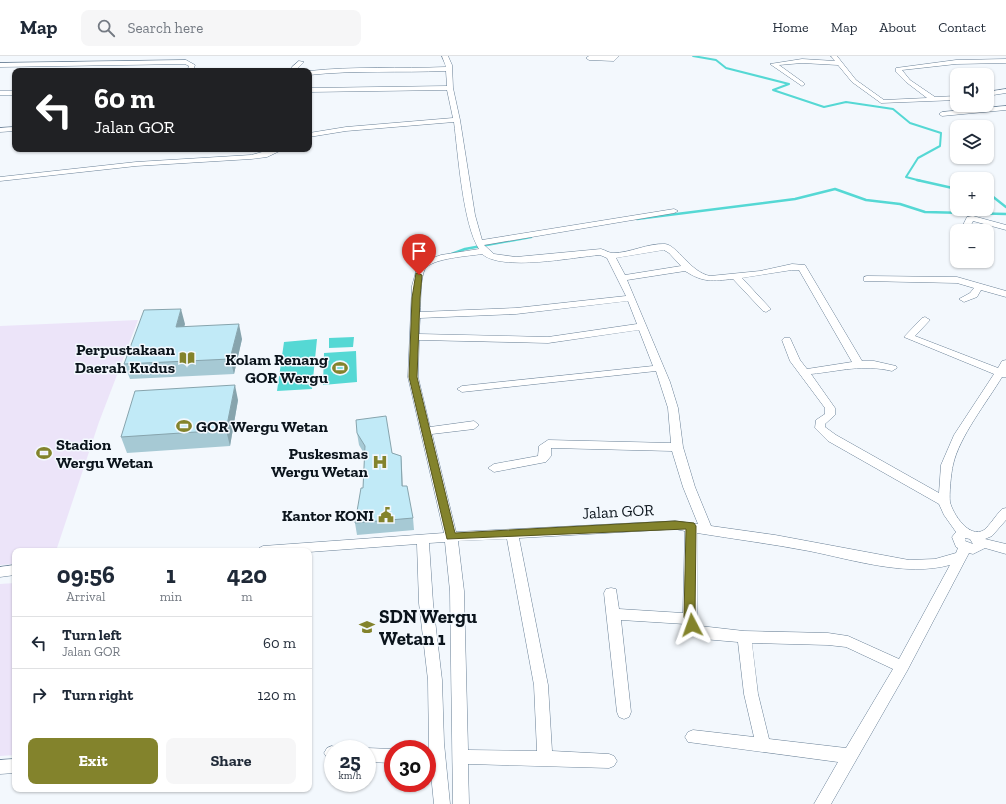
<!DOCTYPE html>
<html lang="en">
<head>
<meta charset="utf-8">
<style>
  body { margin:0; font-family:"Zilla Slab",serif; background:#f6f6f7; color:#1f2937; height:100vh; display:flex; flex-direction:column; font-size:15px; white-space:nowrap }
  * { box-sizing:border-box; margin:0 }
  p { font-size:13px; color:#747a83 }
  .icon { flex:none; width:22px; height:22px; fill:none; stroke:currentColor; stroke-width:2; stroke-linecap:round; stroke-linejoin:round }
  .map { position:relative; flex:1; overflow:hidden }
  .panel { position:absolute; left:12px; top:492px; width:300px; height:244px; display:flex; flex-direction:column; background:#fff; border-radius:8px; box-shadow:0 1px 3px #0004 }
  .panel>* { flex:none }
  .guide { position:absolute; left:12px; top:12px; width:300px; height:84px; border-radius:8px; box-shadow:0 1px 3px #0004; background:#202124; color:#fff; overflow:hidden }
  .controls { position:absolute; left:950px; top:12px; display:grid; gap:8px }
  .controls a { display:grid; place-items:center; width:44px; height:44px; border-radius:8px; background:#fff; box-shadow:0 1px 3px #0004; font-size:20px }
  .speed { position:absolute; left:324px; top:684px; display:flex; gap:8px; font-size:20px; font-weight:700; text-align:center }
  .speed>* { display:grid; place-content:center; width:52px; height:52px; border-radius:50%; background:#fff; box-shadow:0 1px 3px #0004; line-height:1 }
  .speed small { font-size:10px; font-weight:400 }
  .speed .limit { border:6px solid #d22; background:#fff; color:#111 }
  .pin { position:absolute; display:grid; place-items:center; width:34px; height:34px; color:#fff; margin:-41px -17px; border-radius:50% 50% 50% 0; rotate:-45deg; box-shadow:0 0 4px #0007 }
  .pin .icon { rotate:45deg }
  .me { position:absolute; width:44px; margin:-22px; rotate:356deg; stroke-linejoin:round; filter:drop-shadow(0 0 3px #0008) }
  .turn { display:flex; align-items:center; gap:14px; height:84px; padding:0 16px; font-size:18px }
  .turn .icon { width:52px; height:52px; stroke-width:2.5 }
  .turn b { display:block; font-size:28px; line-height:34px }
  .eta { display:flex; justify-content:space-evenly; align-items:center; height:68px; text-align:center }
  .eta b { font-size:24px; font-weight:700; line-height:28px }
  .cta { display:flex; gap:8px; margin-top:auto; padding:8px 16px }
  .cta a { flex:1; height:46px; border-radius:8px; background:#83832c; color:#fff; font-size:16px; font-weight:700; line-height:46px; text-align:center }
  .cta a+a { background:#f6f6f7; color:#1f2937 }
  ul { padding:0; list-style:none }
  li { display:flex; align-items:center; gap:12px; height:52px; padding:0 16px; border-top:1px solid #e0e1e3 }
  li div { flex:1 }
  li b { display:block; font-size:15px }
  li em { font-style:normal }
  header { display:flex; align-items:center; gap:24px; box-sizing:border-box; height:56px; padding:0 20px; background:#fff; border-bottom:1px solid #e0e1e3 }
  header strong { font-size:19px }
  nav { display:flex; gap:22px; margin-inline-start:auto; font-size:14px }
  .search { width:280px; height:36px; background:#f6f6f7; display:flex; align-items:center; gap:10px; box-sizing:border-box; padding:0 14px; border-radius:8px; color:#747a83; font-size:15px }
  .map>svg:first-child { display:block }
</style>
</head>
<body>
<header>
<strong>Map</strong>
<div class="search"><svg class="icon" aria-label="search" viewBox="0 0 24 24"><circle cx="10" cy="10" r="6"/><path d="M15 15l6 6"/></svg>Search here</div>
<nav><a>Home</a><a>Map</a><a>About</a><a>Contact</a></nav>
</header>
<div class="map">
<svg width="1006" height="748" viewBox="0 0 1006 748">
  <rect width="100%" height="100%" fill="#f3f8fd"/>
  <path fill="#ece4f9" d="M138 264 99 366 56 495H15V508L0 509V270Z
    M15 527V699L0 700V528Z"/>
  <path fill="#55d8d4" d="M354 281 353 291 329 292V282Z
    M317 283 312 333 277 335 284 286Z
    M356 295 357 326 323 329 324 297Z"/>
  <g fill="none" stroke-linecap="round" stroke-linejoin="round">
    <path stroke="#55d8d4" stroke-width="2" d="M693 0 716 4 726 12 789 28 773 34 824 51 846 46 893 53 910 67 941 77 940 90 918 102 906 121 921 125"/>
    <path stroke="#55d8d4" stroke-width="2.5" d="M917 124 957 133
      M987 139 992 140 1006 151
      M637 163 795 143 835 133 866 144 900 148 925 156 1006 158
      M449 199 465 193 531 181
      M416 218 417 210 424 207"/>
    <defs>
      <path id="street" d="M442 0H448L452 9 453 32 460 64 475 159 482 184 674 153 678 155 674 157 484 189 494 198 516 201 601 193C605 194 609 197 613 197 630 197 648 187 665 188 677 189 690 216 710 220L760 215 792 208 805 209 862 305H874L896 310 897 312 892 315C862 308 841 315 811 318L835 352V359L825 368V371L836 379 939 437 941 409 954 379 994 318 904 281 922 262 925 261 930 264 915 280 998 312 1002 305 1006 304V321H1002C987 346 959 381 953 409 951 417 949 439 950 446 953 458 969 483 984 474 990 469 996 459 1002 453L1006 452V464L992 480 985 483 1006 488V498L985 492 973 498 969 497 907 615 831 748H814L838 706 688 686 685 681 688 676 693 674 754 681 744 638 738 586 703 583 690 578 685 568 621 564 631 656 629 661 624 663 619 661 617 656 604 537 606 533 611 532 616 533 619 553 683 557 685 475 675 473 519 482 548 629 552 695 609 698 614 700 617 705 614 710 609 712 468 708 469 748H453L450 535 445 486 429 487 433 547 442 624 444 687 450 748H434L430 708H427V694H429L428 624 419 547 417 488 309 496 257 495 259 492 263 490 444 477 408 321 412 230 417 212 424 205 441 199 479 193C463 169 458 98 454 66L346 75 309 81V77L346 71 453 62 447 34 309 36V32L447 30 446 15C400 17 354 14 309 19V15C354 10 400 13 446 11ZM664 194 669 197 681 210 625 219 616 202ZM482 198C502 216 574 201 600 199L607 202 626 240 516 252 420 256C421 245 420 222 425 213 432 202 470 200 482 198ZM792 214H799L852 306 807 313 800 304 790 282H784L782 284 790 305 825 352V358L816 364 815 372 828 385 939 448 944 459 956 476 952 481 956 491 958 492 956 497 935 503 909 504 775 479 711 470 695 431 683 391 678 352 670 326 627 224 685 215C704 227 712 225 733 223L763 255 766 256 771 253 769 251 742 222ZM628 245 637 268 548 281 419 278 420 262 516 258ZM639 274 653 310 462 330 457 333 462 336 656 315 668 352 671 387 548 384 539 390 538 400 494 408 488 412 494 416 546 406 551 400V392L672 395 683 431 698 468 675 465 456 476 432 378 474 373 479 369 474 365 430 371 418 321 419 284 548 287ZM697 477C734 483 772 488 809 495 854 504 906 521 950 509L899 603 848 580 828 577 744 575 700 570 697 561ZM965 482 970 483 973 488 965 485ZM507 483 534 629 537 695 468 694 464 535 458 485ZM752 587 828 589 846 591 893 613 846 692 769 683 758 638Z
        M613 0H619L614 5 589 4 586 2 589 0Z
        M831 0H837L856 24 884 44 927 42 906 26 896 16V12L956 4 1006 3V7L956 8 902 14 910 24 935 41 957 40V44L881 47 852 26 838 9 802 7 779 9 804 27 805 28 802 30 770 8 802 3 835 5Z
        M186 4 195 9 193 15H187L189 10 185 8 0 11V7Z
        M299 5 304 6 298 12V15H292V11Z
        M1006 33V37L987 40V36Z
        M0 35H15V39H0Z
        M1006 50V54L942 60 939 58 942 56Z
        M15 71V75L0 76V72Z
        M273 93H284L267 101 251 103 136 110 0 125V121L136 106 251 99Z
        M973 160 1006 169V174L973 165 968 175H960L967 161Z
        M957 185V197H952L951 195 953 188Z
        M867 220 957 221 1006 235V241L981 234 977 241 964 246 959 243 970 237 974 232 957 227 864 225V221Z
        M15 509V519L0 521V511Z
        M332 690 338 693H333V705L328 703 324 697 327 692Z
        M367 692 393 693V707L367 706V693H364Z
        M15 703V717L0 718V704Z"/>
    </defs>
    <use href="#street" stroke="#6a8197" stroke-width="1"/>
    <use href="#street" fill="#fff" fill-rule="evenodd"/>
  </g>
  <path fill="#a6c9d4" d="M185 268 184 270 242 283 234 318 130 323 124 308Z
    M238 344 230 390 127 397 121 381Z
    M357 377 392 397 401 400 402 412V430L413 462 414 474 357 479 355 467 363 432 365 399 359 389Z"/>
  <path fill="#87a4ad" d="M181 253 185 268 180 286 176 271Z
    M239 268 242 283 234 318 230 303Z
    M235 329 238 344 230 390 226 374Z
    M401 400 402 412 403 442 402 430Z"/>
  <path fill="#c1eaf7" stroke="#87a4ad" d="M181 253 176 271 239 268 230 303 124 308 144 254Z
    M235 329 226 374 121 381 135 335Z
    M386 360 392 397 401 400 402 430H407L413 462 355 467 361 432H363L365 390 357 377 356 364Z"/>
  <path fill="#83832c" stroke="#55551d" d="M416 217 422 219 420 242 417 321 455 477 675 465 694 467 696 470 695 561 697 569 695 573H688L684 561 686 473 447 483 409 321 412 242Z"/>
  <defs>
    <symbol id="library-bare" viewBox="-9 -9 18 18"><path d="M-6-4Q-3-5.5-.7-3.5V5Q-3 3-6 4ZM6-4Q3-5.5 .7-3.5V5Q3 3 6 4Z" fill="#83832c" stroke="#f3f8fd" stroke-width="2.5" paint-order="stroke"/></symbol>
    <symbol id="stadium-bare" viewBox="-9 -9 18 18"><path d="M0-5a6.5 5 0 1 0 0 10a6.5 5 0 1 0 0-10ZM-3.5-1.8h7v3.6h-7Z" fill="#83832c" stroke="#f3f8fd" stroke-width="2.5" paint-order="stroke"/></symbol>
    <symbol id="hospital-bare" viewBox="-9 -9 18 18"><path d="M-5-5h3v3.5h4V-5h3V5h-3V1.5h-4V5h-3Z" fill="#83832c" stroke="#f3f8fd" stroke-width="2.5" paint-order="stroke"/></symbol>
    <symbol id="civic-bare" viewBox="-9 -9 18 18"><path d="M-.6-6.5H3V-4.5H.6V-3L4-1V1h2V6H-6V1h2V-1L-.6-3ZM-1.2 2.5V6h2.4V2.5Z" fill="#83832c" stroke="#f3f8fd" stroke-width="2.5" paint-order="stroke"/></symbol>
    <symbol id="school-bare" viewBox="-9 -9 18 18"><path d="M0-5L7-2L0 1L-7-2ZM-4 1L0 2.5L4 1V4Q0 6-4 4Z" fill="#83832c" stroke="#f3f8fd" stroke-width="2.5" paint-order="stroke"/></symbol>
  </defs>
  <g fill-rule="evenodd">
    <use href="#library-bare" x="176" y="291" width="22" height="22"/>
    <use href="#stadium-bare" x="329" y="301" width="22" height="22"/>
    <use href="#stadium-bare" x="173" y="359" width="22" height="22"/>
    <use href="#stadium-bare" x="33" y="386" width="22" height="22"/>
    <use href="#hospital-bare" x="369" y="395" width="22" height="22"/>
    <use href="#civic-bare" x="375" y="448" width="22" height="22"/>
    <use href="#school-bare" x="356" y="560" width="22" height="22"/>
  </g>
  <g text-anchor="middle" stroke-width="3" stroke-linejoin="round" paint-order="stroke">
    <g font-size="16" font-weight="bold" fill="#0b141c" stroke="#f3f8fd" text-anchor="end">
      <text x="175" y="299">Perpustakaan<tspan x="175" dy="18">Daerah Kudus</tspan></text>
      <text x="328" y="309">Kolam Renang<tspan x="328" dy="18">GOR Wergu</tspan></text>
      <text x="196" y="376" text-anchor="start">GOR Wergu Wetan</text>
      <text x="56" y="394" text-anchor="start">Stadion<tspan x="56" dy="18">Wergu Wetan</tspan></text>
      <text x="368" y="403">Puskesmas<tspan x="368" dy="18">Wergu Wetan</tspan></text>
      <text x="374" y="465">Kantor KONI</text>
    </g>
    <g font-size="16" fill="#0b141c" stroke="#f3f8fd">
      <text transform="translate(618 455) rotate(-3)" y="6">Jalan GOR</text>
    </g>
    <g font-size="19" font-weight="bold" fill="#0b141c" stroke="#f3f8fd" text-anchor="start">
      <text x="379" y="567">SDN Wergu<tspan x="379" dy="22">Wetan 1</tspan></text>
    </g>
  </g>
</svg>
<div class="controls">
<a><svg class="icon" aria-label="sound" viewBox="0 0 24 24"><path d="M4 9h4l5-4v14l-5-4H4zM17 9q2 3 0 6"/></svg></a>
<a><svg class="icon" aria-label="layers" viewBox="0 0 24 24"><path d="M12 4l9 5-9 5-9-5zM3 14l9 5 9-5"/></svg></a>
<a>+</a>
<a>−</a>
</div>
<div class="speed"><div>25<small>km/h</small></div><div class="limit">30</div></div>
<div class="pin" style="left:419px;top:219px;background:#d93025"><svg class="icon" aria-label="arrive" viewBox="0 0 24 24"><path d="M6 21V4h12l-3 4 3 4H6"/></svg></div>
<svg class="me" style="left:692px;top:569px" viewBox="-20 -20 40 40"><path d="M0-17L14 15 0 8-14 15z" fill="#83832c" stroke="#fff" stroke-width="4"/></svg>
<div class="guide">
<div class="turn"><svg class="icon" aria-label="left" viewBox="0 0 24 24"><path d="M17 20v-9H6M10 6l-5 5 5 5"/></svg><div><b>60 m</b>Jalan GOR</div></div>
</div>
<section class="panel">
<div class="eta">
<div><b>09:56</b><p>Arrival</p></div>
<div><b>1</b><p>min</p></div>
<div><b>420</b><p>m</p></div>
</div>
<ul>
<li><svg class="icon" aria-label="left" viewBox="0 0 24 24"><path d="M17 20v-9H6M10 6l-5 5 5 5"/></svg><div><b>Turn left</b><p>Jalan GOR</p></div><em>60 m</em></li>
<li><svg class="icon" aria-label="right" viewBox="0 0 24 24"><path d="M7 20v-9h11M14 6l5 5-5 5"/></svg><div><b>Turn right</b></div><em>120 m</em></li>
</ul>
<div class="cta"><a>Exit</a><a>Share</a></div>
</section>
</div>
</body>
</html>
